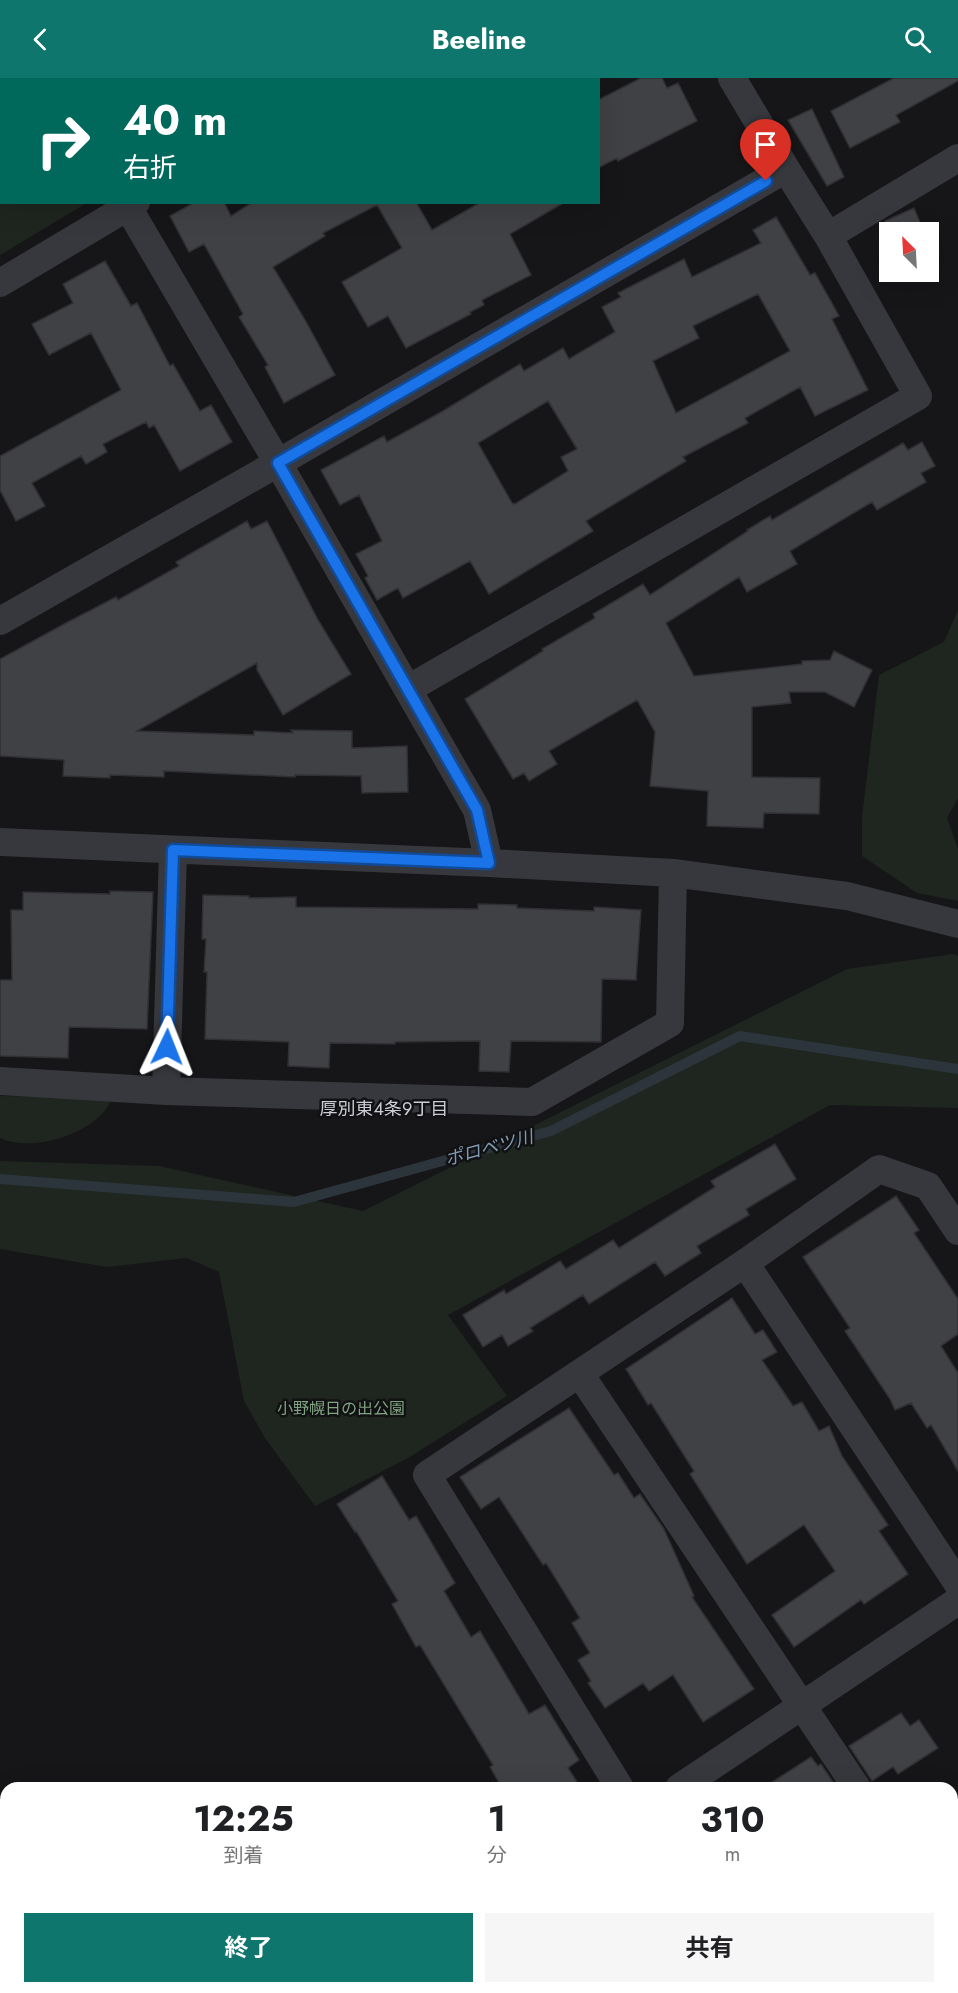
<!DOCTYPE html>
<html lang="ja">
<head>
<meta charset="utf-8">
<style>
  body { margin:0; font-family:Jost,"Noto Sans JP",sans-serif; background:#f6f6f6; color:#202124; height:100vh; display:flex; flex-direction:column; font-size:22px; white-space:nowrap }
  * { box-sizing:border-box; margin:0 }
  p { font-size:20px; color:#757577 }
  .icon { flex:none; width:33px; height:33px; fill:none; stroke:currentColor; stroke-width:2; stroke-linecap:round; stroke-linejoin:round }
  .map { position:relative; flex:1; overflow:hidden }
  .sheet { position:absolute; left:0px; top:1704px; width:958px; height:212px; display:flex; flex-direction:column; background:#fff; border-radius:18px 18px 0 0; box-shadow:0 6px 24px #0002 }
  .sheet>* { flex:none }
  .top-card { position:absolute; left:0px; top:0px; width:600px; height:126px; box-shadow:0 6px 24px #0002; background:#00695c; color:#fff; overflow:hidden }
  .needle { width:39px; rotate:336deg }
  .buttons { position:absolute; left:879px; top:144px; display:grid; gap:12px }
  .buttons a { display:grid; place-items:center; width:60px; height:60px; border-radius:0px; background:#fff; box-shadow:0 6px 24px #0002; font-size:30px }
  .pin { position:absolute; display:grid; place-items:center; width:51px; height:51px; color:#fff; margin:-62px -26px; border-radius:50% 50% 50% 0; rotate:-45deg; box-shadow:0 0 6px #0007 }
  .pin .icon { rotate:45deg }
  .me { position:absolute; width:66px; margin:-33px; rotate:2deg; stroke-linejoin:round; filter:drop-shadow(0 0 4px #0008) }
  .turn { display:flex; align-items:center; gap:21px; height:126px; padding:0 24px; font-size:27px }
  .turn .icon { width:78px; height:78px; stroke-width:2.5 }
  .turn b { display:block; font-size:42px; line-height:51px }
  .eta { display:flex; justify-content:space-evenly; align-items:center; height:102px; text-align:center }
  .eta b { font-size:36px; font-weight:700; line-height:42px }
  .action { display:flex; gap:12px; margin-top:auto; padding:12px 24px }
  .action a { flex:1; height:69px; border-radius:0px; background:#0f766e; color:#fff; font-size:24px; font-weight:700; line-height:69px; text-align:center }
  .action a+a { background:#f6f6f6; color:#202124 }
  header { display:flex; justify-content:space-between; align-items:center; height:78px; padding:0 24px; background:#0f766e; color:#fff; font-size:27px; font-weight:700 }
  .map>svg:first-child { display:block }
</style>
</head>
<body>
<header><svg class="icon" aria-label="back" viewBox="0 0 24 24"><path d="M15 5l-7 7 7 7"/></svg>Beeline<svg class="icon" aria-label="search" viewBox="0 0 24 24"><circle cx="10" cy="10" r="6"/><path d="M15 15l6 6"/></svg></header>
<div class="map">
<svg width="958" height="1915" viewBox="0 0 958 1915">
  <rect width="100%" height="100%" fill="#161618"/>
  <path fill="#1e261f" d="M0 0 15 1 2 2V124H84L85 126 0 177Z
    M958 532V720L947 740 958 771V823L917 815 862 778V739L879 597 944 564Z
    M953 876 958 878V1030L830 1027 448 1237 507 1318 408 1380 315 1428 265 1360 244 1323 219 1194 187 1180 107 1189 0 1171V1083L159 1088 363 1133 847 891Z
    M0 1018 113 1020C109 1025 106 1032 102 1036 80 1059 29 1074 0 1060Z"/>
  <g fill="none" stroke-linecap="round" stroke-linejoin="round">
    <path stroke="#2c353c" stroke-width="10" d="M0 1101 294 1124 551 1053 740 958 958 991"/>
  </g>
  <path fill="#404145" stroke="#303034" stroke-width="1.5" fill-rule="evenodd" d="M641 0H662L667 10 678 5 697 43 618 83 617 80 598 90V22Z
    M894 0H958V3L896 37 900 44 850 70 831 33Z
    M812 31 844 99 827 108 788 42Z
    M195 124H224L231 138 253 124H416L432 152 481 124H565L510 156 531 197 482 222 484 227 470 234 471 236 406 270 388 238 368 249 342 204 402 170 377 127 323 155 325 158 273 189 304 240 335 297 284 325 265 289 268 287 239 239 243 236 204 166 189 174 170 138Z
    M914 130 924 154 890 155 885 143Z
    M776 139 810 197 815 195 839 238 832 241 868 312 815 338 800 309 745 340 748 345 683 379 686 383 586 443 593 453 489 516 470 483 403 520 398 510 377 522 365 500 368 498 356 476 382 463 359 417 340 427 321 392 384 358 387 364 443 333 520 286 524 293 563 270 569 281 615 254 602 229 621 219 618 215 684 181 692 199 761 165 753 152ZM758 216 790 273 676 335 653 283 699 260 693 248ZM548 323 577 371 561 379 568 393 515 426 512 425 478 365Z
    M105 183 131 228 137 225 170 288 173 286 200 333 211 327 232 364 180 393 154 347 149 350 146 344 103 366 107 374 86 386 81 378 32 405 45 428 16 443 0 412V378L121 312 91 255 49 277 32 246 73 225 63 206Z
    M922 364 935 388 921 395 926 404 877 432 872 424 790 473 797 486 747 514 739 499 666 545 694 598 802 586V583L830 582 834 573 872 592 854 629 825 614H789L791 625 752 629V699L820 700 819 736 764 735 763 750 707 748 708 713 650 708 655 654 637 622 549 673 557 686 529 703 524 695 513 701 465 621 543 573 542 571 595 540 593 536 643 506 650 517 748 453 747 452 770 438 772 442 903 365 908 372Z
    M247 443 251 451 267 443 318 542 351 596 283 637 257 592V585L137 653 254 657V653L293 655 291 652 352 653V670L407 668 408 714 362 715 361 698 295 697V699L164 693V699L110 697V700L63 698 64 682 0 678V581L66 545 116 519 118 522 179 488 176 484Z
    M110 813 153 814 147 951 69 949 68 980 0 978V902H12L11 832H23V814L110 816Z
    M203 817 249 818V820L296 819V829L478 831V826L517 827V830L594 833V829L641 832 636 902 602 901 601 964 511 963 509 994 479 993 480 963 395 964V966L330 965 329 990 288 988 289 964 205 961 207 894H204L206 861H202Z
    M775 1066 796 1101 746 1131 749 1137 697 1168 701 1175 665 1198 655 1184 589 1226 583 1217 530 1250 533 1253 508 1268 502 1257 483 1269 463 1237 504 1212 506 1216 560 1183 566 1191 613 1162 619 1170 715 1109 711 1103Z
    M896 1118 919 1152 914 1155 958 1221V1256L941 1268 958 1295V1393L931 1347 927 1350 911 1325 895 1332 890 1321 845 1253 850 1250 803 1179Z
    M732 1220 755 1256 763 1252 777 1274 762 1282 793 1328 802 1324 819 1353 829 1348 842 1378 888 1447 879 1453 908 1496 864 1526 861 1522 794 1569 772 1537 835 1493 804 1447 747 1486 690 1396 694 1393 651 1325 648 1327 626 1291Z
    M569 1330 614 1397 618 1395 634 1420 640 1416 664 1451 694 1518 692 1519 754 1611 703 1644 673 1597 649 1613 643 1605 605 1630 588 1605 591 1603 578 1582 590 1575 572 1545 580 1540 546 1485 543 1487 499 1419 481 1431 460 1399Z
    M382 1398 409 1442 416 1438 455 1505 444 1513 471 1559 480 1553 529 1636 545 1627 579 1682 568 1690 581 1710H502L490 1689 493 1687 420 1567 416 1569 392 1526 398 1523 356 1453 355 1454 337 1426Z
    M901 1635 910 1648 919 1642 938 1670 898 1696 893 1689 872 1703 849 1668Z
    M811 1679 818 1688 821 1686 837 1710H763Z"/>
  <g fill="none" stroke-linecap="round" stroke-linejoin="round">
    <path stroke="#37383d" stroke-width="28" d="M53 0 54 2
      M346 2 348 0
      M125 124 278 385 477 732 489 785
      M828 158 958 80
      M0 205 136 124
      M0 543 278 385 786 91 732 0
      M408 611 918 318 828 158 786 91
      M0 764 489 785 673 795 847 818 958 846
      M0 1003 166 1013 532 1024 670 945 673 795
      M166 1013 173 772
      M745 1185 958 1506
      M580 1296 857 1710
      M620 1710 427 1397 745 1185 879 1091 928 1108 958 1153
      M679 1710 958 1523
      M952 1853 958 1862
      M740 1910 745 1915
      M376 1915 385 1910"/>
  </g>
  <g fill="none" stroke-linecap="round" stroke-linejoin="round">
    <defs>
      <path id="route" d="M167 969 173 772 489 785 477 732 278 385 766 103"/>
    </defs>
    <use href="#route" stroke="#114b97" stroke-width="15"/>
    <use href="#route" stroke="#1a73e8" stroke-width="10"/>
  </g>
  <g text-anchor="middle" stroke-width="5" stroke-linejoin="round" paint-order="stroke">
    <g font-size="16" fill="#7fa381" stroke="#111113">
      <text x="341" y="1336">小野幌日の出公園</text>
    </g>
    <g font-size="18" fill="#c9ccd4" stroke="#111113">
      <text x="384" y="1037">厚別東4条9丁目</text>
    </g>
    <g font-size="18" font-style="italic" fill="#7f9bb3" stroke="#111113">
      <text transform="translate(489 1070) rotate(-15)" y="6">ポロベツ川</text>
    </g>
  </g>
</svg>
<div class="buttons">
<a><svg class="needle" viewBox="-14 -14 28 28"><path d="M0-13l5 13h-10z" fill="#e53935"/><path d="M0 13l5-13h-10z" fill="#757577"/></svg></a>
</div>
<div class="pin" style="left:766px;top:103px;background:#d93025"><svg class="icon" aria-label="arrive" viewBox="0 0 24 24"><path d="M6 21V4h12l-3 4 3 4H6"/></svg></div>
<svg class="me" style="left:167px;top:969px" viewBox="-20 -20 40 40"><path d="M0-17L14 15 0 8-14 15z" fill="#1a73e8" stroke="#fff" stroke-width="4"/></svg>
<div class="top-card">
<div class="turn"><svg class="icon" aria-label="right" viewBox="0 0 24 24"><path d="M7 20v-9h11M14 6l5 5-5 5"/></svg><div><b>40 m</b>右折</div></div>
</div>
<section class="sheet">
<div class="eta">
<div><b>12:25</b><p>到着</p></div>
<div><b>1</b><p>分</p></div>
<div><b>310</b><p>m</p></div>
</div>
<div class="action"><a>終了</a><a>共有</a></div>
</section>
</div>
</body>
</html>
